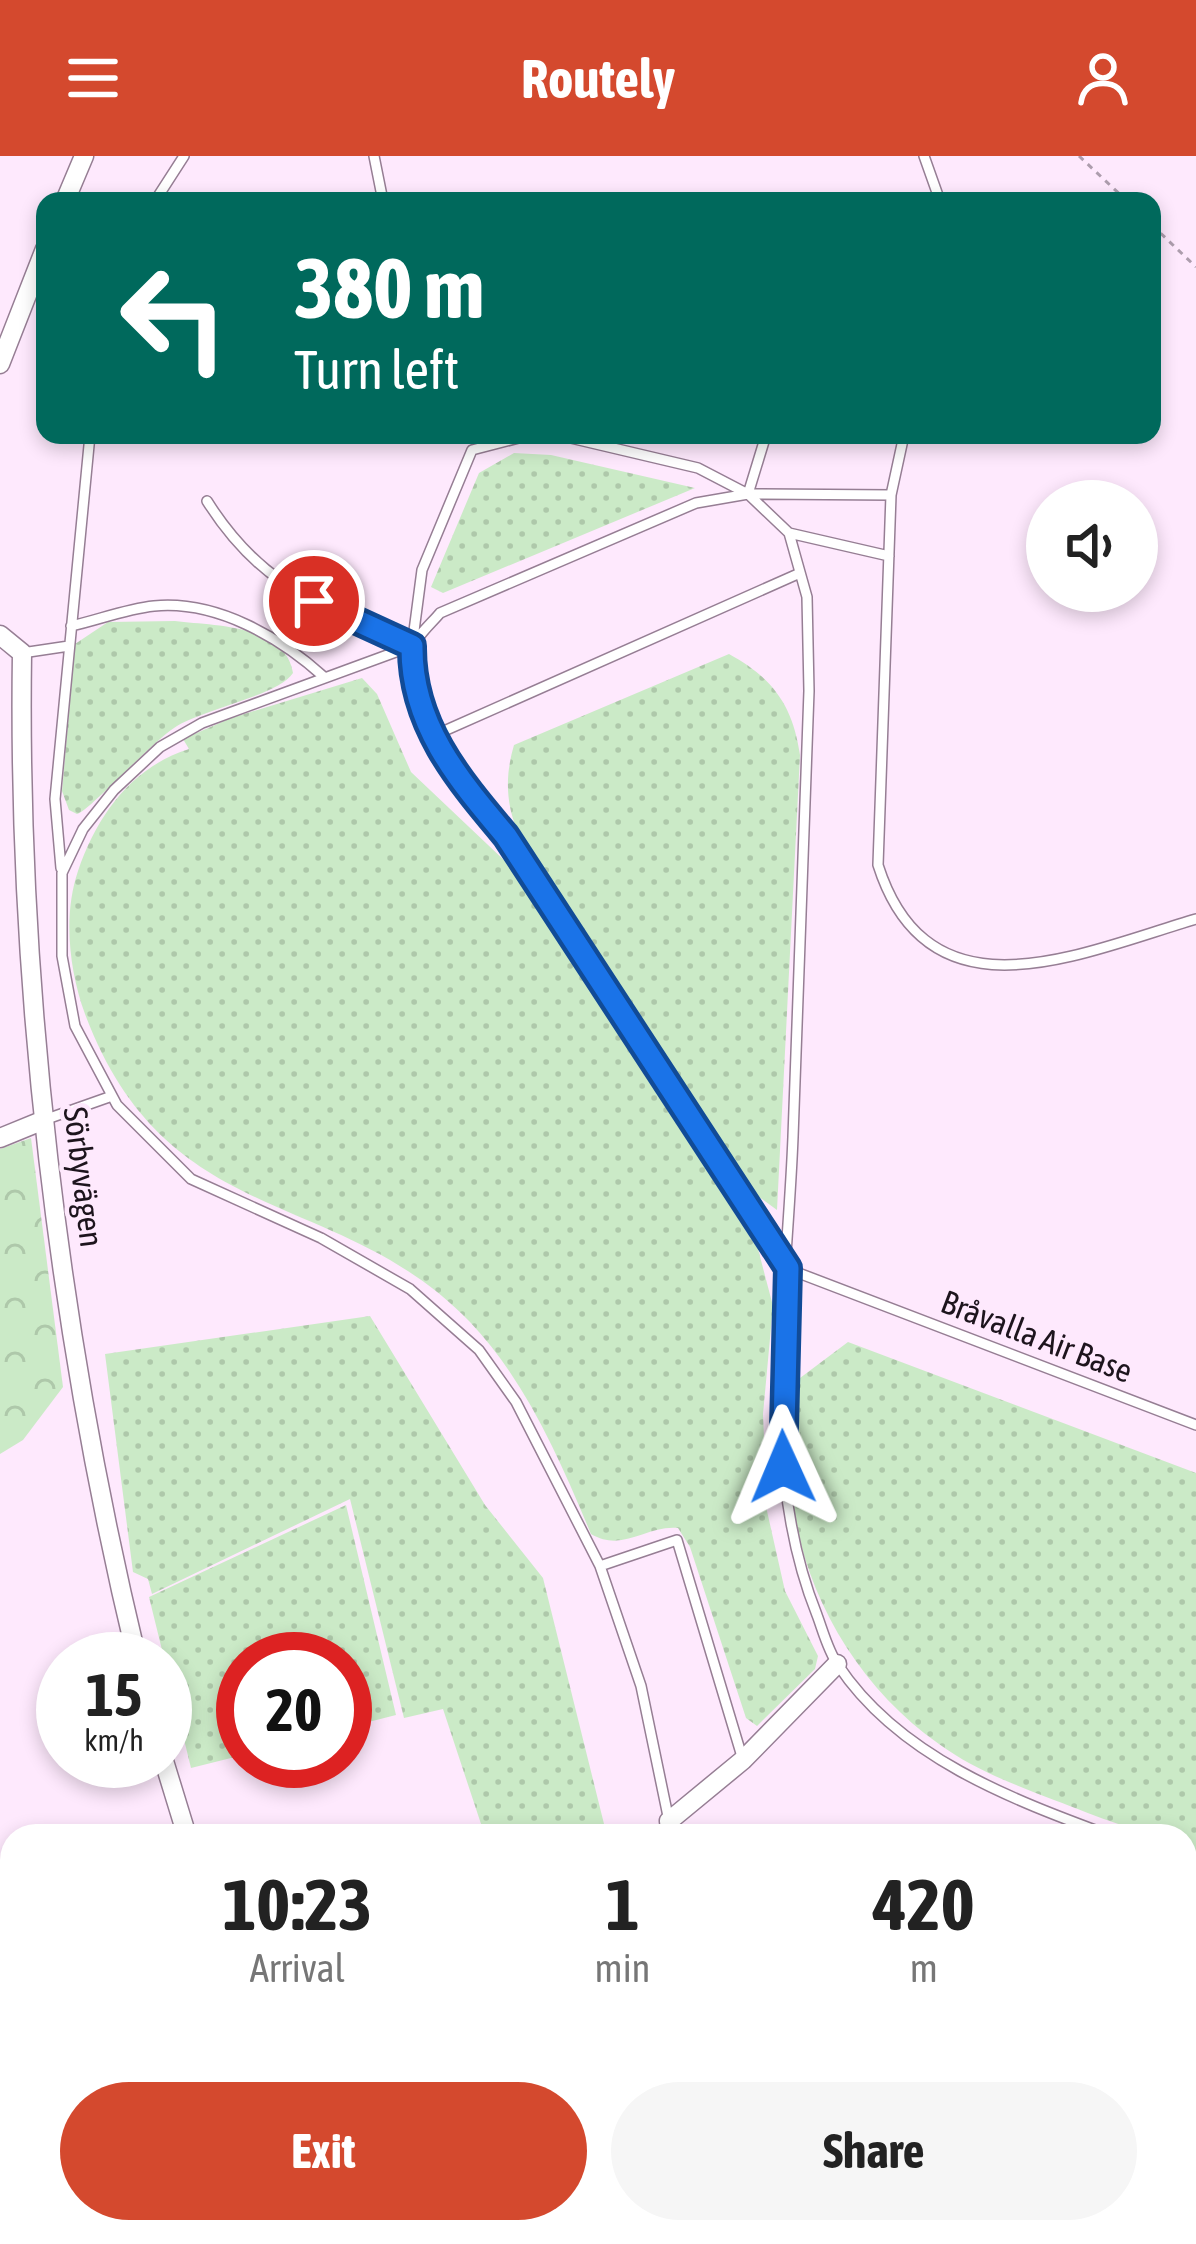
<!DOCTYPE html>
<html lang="en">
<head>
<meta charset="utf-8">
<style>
  body { margin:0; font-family:"Asap Condensed",sans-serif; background:#f6f6f6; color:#222; height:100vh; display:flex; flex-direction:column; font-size:45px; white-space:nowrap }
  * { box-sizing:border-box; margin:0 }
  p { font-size:39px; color:#767676 }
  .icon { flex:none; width:66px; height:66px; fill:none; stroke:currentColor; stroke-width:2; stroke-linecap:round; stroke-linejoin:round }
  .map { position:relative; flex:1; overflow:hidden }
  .details { position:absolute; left:0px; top:1668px; width:1197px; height:420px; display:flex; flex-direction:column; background:#fff; border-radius:36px 36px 0 0; box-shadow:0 6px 18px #0003 }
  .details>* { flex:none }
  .hud { position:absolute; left:36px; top:36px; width:1125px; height:252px; border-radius:24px; box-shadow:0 6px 18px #0003; background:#00695c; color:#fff; overflow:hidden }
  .fabs { position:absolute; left:1026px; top:324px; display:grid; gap:24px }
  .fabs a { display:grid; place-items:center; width:132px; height:132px; border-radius:50%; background:#fff; box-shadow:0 6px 18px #0003; font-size:60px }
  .speed { position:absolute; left:36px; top:1476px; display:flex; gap:24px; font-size:60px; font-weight:700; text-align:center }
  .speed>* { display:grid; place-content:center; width:156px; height:156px; border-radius:50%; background:#fff; box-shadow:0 6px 18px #0003; line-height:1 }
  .speed small { font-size:30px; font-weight:400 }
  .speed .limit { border:18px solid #d22; background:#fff; color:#111 }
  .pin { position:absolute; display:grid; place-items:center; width:102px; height:102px; color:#fff; margin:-51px; border:6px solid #fff; border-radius:50%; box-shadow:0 3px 12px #0007 }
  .me { position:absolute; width:132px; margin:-66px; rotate:359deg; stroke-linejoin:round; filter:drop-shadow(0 0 9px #0008) }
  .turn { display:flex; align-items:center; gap:42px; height:252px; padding:0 60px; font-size:54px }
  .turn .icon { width:156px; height:156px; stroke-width:2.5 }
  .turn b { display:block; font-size:84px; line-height:102px }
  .eta { display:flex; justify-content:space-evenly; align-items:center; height:204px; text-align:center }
  .eta b { font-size:72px; font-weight:700; line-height:84px }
  .action { display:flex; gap:24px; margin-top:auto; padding:24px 60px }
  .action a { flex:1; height:138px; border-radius:72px; background:#d4492e; color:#fff; font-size:48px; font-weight:700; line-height:138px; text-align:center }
  .action a+a { background:#f6f6f6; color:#222 }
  header { display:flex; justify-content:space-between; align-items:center; height:156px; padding:0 60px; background:#d4492e; color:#fff; font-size:54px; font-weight:700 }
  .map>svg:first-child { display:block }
</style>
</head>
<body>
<header><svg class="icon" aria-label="menu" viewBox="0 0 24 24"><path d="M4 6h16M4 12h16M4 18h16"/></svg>Routely<svg class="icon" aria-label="person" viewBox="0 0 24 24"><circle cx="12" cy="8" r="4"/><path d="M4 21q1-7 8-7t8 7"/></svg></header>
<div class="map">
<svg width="1196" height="2088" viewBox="0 0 1196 2088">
  <defs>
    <pattern id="grass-dots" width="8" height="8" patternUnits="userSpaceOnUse" patternTransform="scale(3)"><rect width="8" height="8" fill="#cbeac7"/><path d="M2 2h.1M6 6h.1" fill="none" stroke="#aec8aa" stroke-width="1.8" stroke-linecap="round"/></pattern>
    <pattern id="forest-crowns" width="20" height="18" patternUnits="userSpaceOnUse" patternTransform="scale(3)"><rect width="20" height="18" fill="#cbeac7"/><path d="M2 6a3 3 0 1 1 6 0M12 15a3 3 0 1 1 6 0" fill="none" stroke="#aec8aa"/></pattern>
  </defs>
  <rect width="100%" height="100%" fill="#fee9fd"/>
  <path fill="url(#grass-dots)" d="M514 297 551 299 695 332 443 437 431 431 479 317Z
    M175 465C214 470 285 468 293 517 278 540 202 553 174 572 152 586 87 657 77 658L69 654 62 635 75 488 108 466Z
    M729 498C773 522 793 550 800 599L777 1054 755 1038 724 994 522 685C506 653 504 623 514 589Z
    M362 522 377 538 411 616 506 706 758 1093 773 1150 763 1258 767 1355 785 1435 818 1500 815 1513 757 1570 746 1562 690 1391 678 1372C646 1369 623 1397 591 1378 560 1304 526 1225 470 1166 338 1029 167 1077 85 858 69 814 63 759 78 715 97 659 132 611 189 593L183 583 231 562Z
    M370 1160 485 1349 543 1422 607 1680H485L443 1553 404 1562 350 1343 152 1438 148 1423 133 1416 105 1198Z
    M848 1186 1196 1317V1698L1185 1694V1680C1138 1680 1098 1660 1054 1644 1015 1629 973 1613 939 1588 825 1508 767 1361 796 1225Z
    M346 1349 396 1559 345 1572V1503H243V1599L191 1612 149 1441Z
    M17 2076H319L325 2088H22Z"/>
  <path fill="url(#forest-crowns)" d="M31 982 63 1231 23 1284 0 1298V993Z"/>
  <path fill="#cbeac7" d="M373 2076H522L526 2088H377Z"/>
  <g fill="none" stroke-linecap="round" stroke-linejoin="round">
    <defs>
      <path id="service" d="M374 0 383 45
        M924 0 940 45
        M155 45 184 0
        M558 279 698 312 748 338 891 339
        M904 279 891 339 878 709C929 869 1080 797 1196 763
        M748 338 766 279
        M207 345C263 434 322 448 412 490
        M789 377 889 400
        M71 470C98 464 126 453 154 450 216 444 280 481 324 521
        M412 490 202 567 160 591 114 634 83 673 62 717V800L75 870 117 949 191 1023 321 1082 410 1133 479 1194 516 1246 600 1410 641 1530 669 1665
        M412 490 422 414 472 294 530 279
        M22 497 69 490
        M435 579 800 417
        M61 712 55 643 90 279
        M44 964 112 940
        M600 1410 677 1384 743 1604
        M1111 1680C1011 1643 899 1601 838 1509 828 1495 823 1475 817 1459 757 1310 787 1138 793 981 798 832 804 684 809 535L807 441 789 377 748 338 696 347 440 457C432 467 415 481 412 494 399 555 469 636 505 680L788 1113 1196 1269
        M1185 1708 1196 1712"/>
      <path id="minor" d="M65 45 84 0
        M0 208 45 93
        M0 479 22 497C17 829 59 1180 137 1503
        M0 982 44 964
        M164 1605 187 1680
        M671 1680 669 1665 743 1604 837 1508
        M332 2076 337 2088
        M744 2076 746 2088
        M863 2088 874 2076
        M1086 2088 1087 2076"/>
    </defs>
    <use href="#service" stroke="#967e94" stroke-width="12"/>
    <use href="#minor" stroke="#967e94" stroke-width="21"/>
    <path stroke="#ad9dad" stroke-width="3" stroke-dasharray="6 6" stroke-linecap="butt" d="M1079 0 1127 45
      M1152 69 1196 111
      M0 1948 12 1951"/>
    <use href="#service" stroke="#fff" stroke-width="9"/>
    <use href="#minor" stroke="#fff" stroke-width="18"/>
  </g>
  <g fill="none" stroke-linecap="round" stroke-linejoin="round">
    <defs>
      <path id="route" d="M314 445 412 490C411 568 458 623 506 680L788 1112 783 1311"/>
    </defs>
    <use href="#route" stroke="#114b97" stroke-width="30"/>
    <use href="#route" stroke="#1a73e8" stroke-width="21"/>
  </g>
  <g text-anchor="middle" stroke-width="9" stroke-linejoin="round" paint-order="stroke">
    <g font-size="33" fill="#1d141d" stroke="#fee9fd">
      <text transform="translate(84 1021) rotate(83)" y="12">Sörbyvägen</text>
      <text transform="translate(1037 1180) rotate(21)" y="12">Bråvalla Air Base</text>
    </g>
  </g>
</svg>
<div class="fabs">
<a><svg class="icon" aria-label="sound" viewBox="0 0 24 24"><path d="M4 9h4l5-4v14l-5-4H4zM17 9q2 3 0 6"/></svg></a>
</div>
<div class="speed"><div>15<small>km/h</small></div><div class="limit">20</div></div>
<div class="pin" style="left:314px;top:445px;background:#d93025"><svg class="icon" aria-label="arrive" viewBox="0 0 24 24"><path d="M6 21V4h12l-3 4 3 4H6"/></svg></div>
<svg class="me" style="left:783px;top:1311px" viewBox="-20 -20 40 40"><path d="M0-17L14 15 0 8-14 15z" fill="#1a73e8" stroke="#fff" stroke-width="4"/></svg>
<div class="hud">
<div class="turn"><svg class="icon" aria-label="left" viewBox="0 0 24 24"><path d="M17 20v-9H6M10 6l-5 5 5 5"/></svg><div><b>380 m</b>Turn left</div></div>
</div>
<section class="details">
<div class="eta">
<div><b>10:23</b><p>Arrival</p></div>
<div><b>1</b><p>min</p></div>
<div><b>420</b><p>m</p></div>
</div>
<div class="action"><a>Exit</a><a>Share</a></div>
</section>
</div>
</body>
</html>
